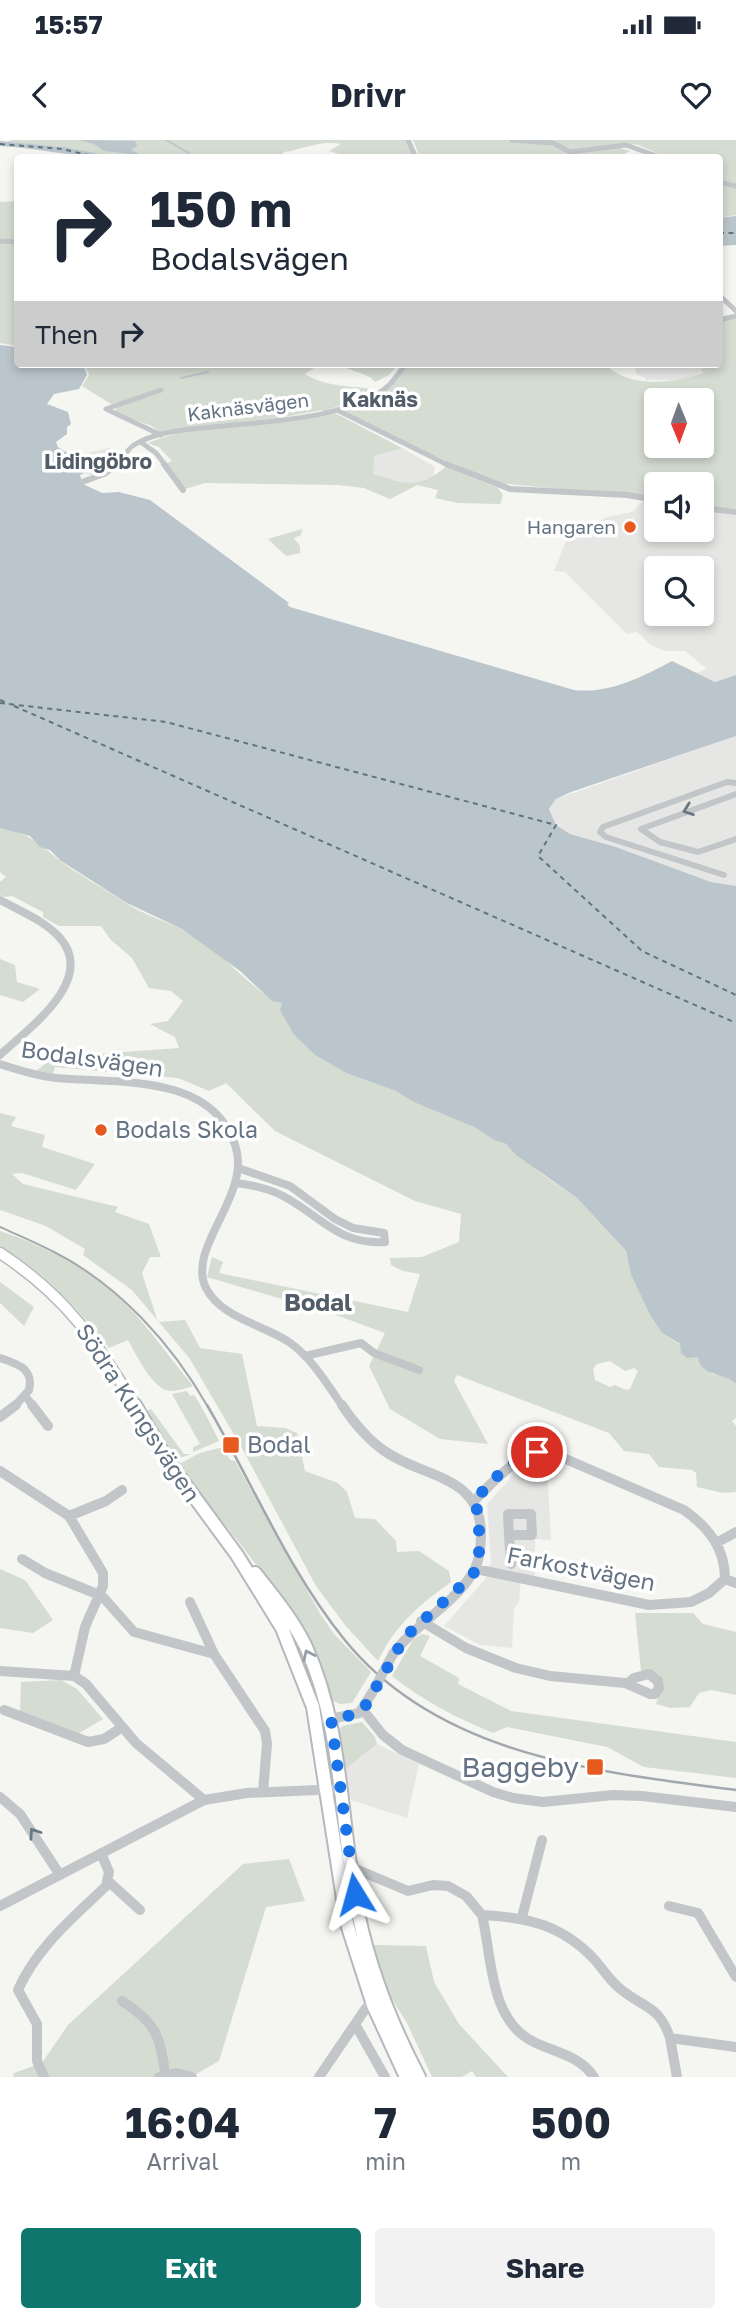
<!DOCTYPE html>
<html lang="en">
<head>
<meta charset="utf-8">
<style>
  body { margin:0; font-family:"Golos Text",sans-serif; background:#f2f2f3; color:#1f2937; height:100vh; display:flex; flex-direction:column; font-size:26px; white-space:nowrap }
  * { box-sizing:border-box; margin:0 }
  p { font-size:23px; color:#747a83 }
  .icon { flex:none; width:38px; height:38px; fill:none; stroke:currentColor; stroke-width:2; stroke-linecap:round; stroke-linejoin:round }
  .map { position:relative; height:1937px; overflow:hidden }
  .drawer { display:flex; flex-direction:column; background:#fff; flex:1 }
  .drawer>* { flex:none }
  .banner { position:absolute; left:14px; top:14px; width:709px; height:214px; border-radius:7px; box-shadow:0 4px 10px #0003; background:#fff; color:#1f2937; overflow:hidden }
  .needle { width:46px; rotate:179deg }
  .fabs { position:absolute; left:644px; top:248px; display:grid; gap:14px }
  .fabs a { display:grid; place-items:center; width:70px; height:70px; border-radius:7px; background:#fff; box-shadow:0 4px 10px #0003; font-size:35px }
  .pin { position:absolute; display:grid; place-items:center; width:60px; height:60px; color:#fff; margin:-30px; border:4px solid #fff; border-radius:50%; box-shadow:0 2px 7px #0007 }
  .me { position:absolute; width:77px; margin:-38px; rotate:352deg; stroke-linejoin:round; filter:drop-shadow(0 0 5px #0008) }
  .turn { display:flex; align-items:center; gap:24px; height:147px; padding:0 21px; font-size:32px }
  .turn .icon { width:91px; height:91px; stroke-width:2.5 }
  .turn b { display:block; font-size:49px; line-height:60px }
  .then { display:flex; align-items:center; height:66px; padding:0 21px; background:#0003; gap:14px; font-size:26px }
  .eta { display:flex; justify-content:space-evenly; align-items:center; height:119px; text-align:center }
  .eta b { font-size:42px; font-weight:700; line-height:49px }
  .action { display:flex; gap:14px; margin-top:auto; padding:14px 21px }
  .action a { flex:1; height:80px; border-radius:7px; background:#0f766e; color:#fff; font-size:28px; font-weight:700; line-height:80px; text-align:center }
  .action a+a { background:#f2f2f3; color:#1f2937 }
  .status { display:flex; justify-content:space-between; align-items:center; height:49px; padding:0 35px; background:#fff; direction:ltr }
  .status svg { height:19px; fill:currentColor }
  header { display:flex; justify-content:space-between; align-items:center; height:91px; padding:0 21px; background:#fff; font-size:32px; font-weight:700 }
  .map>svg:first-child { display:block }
</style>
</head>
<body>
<div class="status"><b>15:57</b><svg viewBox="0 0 49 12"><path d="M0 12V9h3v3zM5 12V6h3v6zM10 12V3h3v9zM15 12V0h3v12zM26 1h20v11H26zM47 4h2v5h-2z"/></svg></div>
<header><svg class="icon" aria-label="back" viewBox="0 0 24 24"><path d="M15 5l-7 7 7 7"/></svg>Drivr<svg class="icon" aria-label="heart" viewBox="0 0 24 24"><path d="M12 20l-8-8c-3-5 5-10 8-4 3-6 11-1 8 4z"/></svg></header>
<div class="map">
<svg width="736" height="1937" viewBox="0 0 736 1937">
  <rect width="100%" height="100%" fill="#f5f5f1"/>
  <path fill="#e6e7e5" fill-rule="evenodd" d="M635 224H699L703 232 684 240H645L646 238 636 234Z
    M109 308 122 318 94 337 84 333 83 326 72 316Z
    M402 308 435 327 433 337 415 345 372 334 374 316Z
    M642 362 656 364V390H702V371L736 375V535L715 542 696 533 707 529 685 511H665L651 505 637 492 627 494 565 432 554 431 566 401 574 393 607 377 632 372ZM656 429H702V474H656Z
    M736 596V746L711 742 616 707 570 694 560 690 551 678 549 669 556 659Z
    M533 1319 547 1327 551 1400 535 1399V1441L521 1438 519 1462 514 1469 512 1508 480 1505 444 1486 487 1437 491 1422 487 1364 508 1341 515 1328Z
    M377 1604 419 1624 407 1678 351 1660 343 1631Z"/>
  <path fill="#d5dcd2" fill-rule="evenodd" d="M11 0H406L414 17H349L329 11 341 4C320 0 305 9 284 12L281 15 303 18H114L64 7 8 2Z
    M413 0H736V75L719 78V18L666 17 638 5 622 3 620 8 630 11 624 14 627 17H420Z
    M17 61V206L0 203V62Z
    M736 177V369L702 366V345H656V358L497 343 417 308 344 271 386 248 408 224H605C628 249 675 243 703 233L699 224H719V181ZM656 261H702V306H656Z
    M84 224H320L305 234C328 248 352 245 377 250L324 272 322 270 280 278 161 293 152 286 115 273 116 267 82 246 89 235Z
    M336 224H398L389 235 375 242 370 237Z
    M335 273 402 308 374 316 373 334C407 343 415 351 446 327L498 348 503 355 500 364 458 363 435 358 438 350 417 345 390 359 364 348 338 345 205 343 185 349 165 324 172 321 159 307 148 303C198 282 281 279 335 273Z
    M302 389 301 395 294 398 300 406V413L286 416 268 399Z
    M0 688C31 693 41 706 63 723 83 738 106 749 126 763 143 774 162 780 179 788 192 794 204 804 215 812 234 826 263 859 282 863L294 895 315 915 346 933 396 951 474 987 494 1000 506 1004 543 1035 577 1058 626 1111 631 1135 650 1175 662 1193 698 1217 712 1234 726 1236 736 1244V1278L732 1281 736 1286V1352L723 1353 697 1347 696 1333 692 1330 659 1327 649 1314 624 1311 609 1293 457 1235 454 1241 488 1304 440 1299 390 1269 369 1226 385 1193 336 1175 207 1137 212 1117 223 1122 219 1133 408 1172 420 1134 403 1131 391 1125 390 1118 422 1117 459 1102 461 1074 415 1061 275 991 226 943 209 951 178 938 55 927 53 934 36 931 54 917 179 908 175 897 150 884 168 881 183 861 171 851 149 848 132 818 111 800 101 786H59L43 777V772L12 756 4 757 0 755V742L6 737 0 732ZM610 1221 625 1231 634 1228 638 1231 630 1249 626 1250 615 1245 610 1247 595 1240 593 1229 597 1224Z
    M0 819 15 825 17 842 40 849 23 862 0 855Z
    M0 973 16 977 11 986 45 995 42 1007 95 1024 76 1050 22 1033 12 1034 23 1044 118 1067 115 1072 149 1084 161 1117H150L142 1133 158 1182 185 1180 200 1208 242 1214 257 1286 285 1288 297 1293 305 1331 338 1343 347 1352 355 1378 375 1379 396 1401 397 1412 419 1411 449 1431 451 1442C418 1466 396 1484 378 1521L345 1485 316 1446 243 1310 190 1219 132 1150 83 1115 85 1109 46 1086 0 1070Z
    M0 1091C49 1107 102 1136 136 1175 156 1198 174 1223 193 1246 186 1248 178 1251 171 1251 153 1251 136 1214 128 1200L109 1208C78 1168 44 1132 0 1106Z
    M0 1142 34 1167 24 1186 0 1163Z
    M187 1251 190 1256 194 1255C204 1270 210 1283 219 1301L193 1312V1307L200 1304 172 1254Z
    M151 1269 184 1314H191L174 1320 147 1274V1271Z
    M223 1307 230 1320 235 1321 321 1475 334 1494 371 1532 352 1563 340 1564 331 1560C299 1466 237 1402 177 1325L200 1313Z
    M0 1429 25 1440 53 1480 33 1493 0 1488Z
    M635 1473H693L703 1484 736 1492V1555L711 1550 699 1553 690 1567 670 1568 656 1564 663 1544 658 1534 641 1531Z
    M422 1494 430 1496 420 1516 459 1538 458 1544 511 1571 736 1602V1638L644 1627 607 1607 507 1587 493 1593C457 1578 423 1561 392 1536L413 1500Z
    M61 1540 77 1549 103 1579 76 1595 20 1573 21 1542Z
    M362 1582 375 1597 377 1604 343 1631 338 1593 342 1586Z
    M289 1719 305 1761 266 1767 219 1921 191 1937H13L14 1933 42 1923 68 1885 243 1724Z
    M373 1805 426 1806 434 1842 459 1884 508 1937H476L472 1931 462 1937H432L407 1883 389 1854Z"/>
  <path fill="#bbc6cc" d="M79 0 135 1 137 6 131 10 141 15 104 11 94 4Z
    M0 1 64 7 114 17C76 18 38 8 0 6Z
    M736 76V105L719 106V78Z
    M0 205 17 207 18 224H83L87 235 79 249 54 254 47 264 68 272 71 284 67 287V294L56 302 58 307 83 323 84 333 80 335 83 344 102 353 119 352 150 360 289 463 287 464 290 467 574 550C609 554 642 537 672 521L715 542 736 535V596L571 652 556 659 549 669 556 685 570 694 616 707 711 742 736 746V1244C725 1232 700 1237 698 1217L687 1218 681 1213 680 1204 662 1193 650 1175 631 1135 626 1111 577 1058 516 1015 506 1004 494 1000 474 987 414 962 396 951 346 933 315 915 294 895 280 870 282 863 272 861 240 831 182 789 127 763 61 721 50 710 40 707 30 696 0 688Z"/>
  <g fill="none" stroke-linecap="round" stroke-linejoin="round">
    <path stroke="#bbc6cc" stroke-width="2" d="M166 0 189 13
      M181 238 208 232"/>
    <path stroke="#5f7580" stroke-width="2" stroke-dasharray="5 4.5" stroke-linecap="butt" d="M0 4 62 9 101 18
      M719 93H736
      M0 560 9 564
      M0 563 166 582 556 685 538 716 642 811 736 855
      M14 566 736 883"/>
    <defs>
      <path id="major-far1" d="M0 1113C66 1156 96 1201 136 1267"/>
      <path id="major" d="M135 1265 168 1321 237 1415 282 1488 313 1567 347 1784 373 1865 406 1937
        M255 1433C274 1457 293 1480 306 1507 342 1586 340 1674 355 1757 366 1820 389 1880 419 1937"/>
    </defs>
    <use href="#major-far1" stroke="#b5b9bd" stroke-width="13"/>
    <use href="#major" stroke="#b5b9bd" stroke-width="16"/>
    <path stroke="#c2c6c9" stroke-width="5" d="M408 0 416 18
      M512 0 553 3 570 12 626 5 662 18
      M719 42 736 46
      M0 101 18 102
      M719 155 736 171
      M719 180 736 176
      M161 250 106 269 161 295
      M337 270 450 326
      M142 303 156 313 166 326
      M117 326C123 319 126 310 134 305 153 293 180 290 202 288 253 282 350 281 389 245 395 239 400 231 406 224"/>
    <path stroke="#c2c6c9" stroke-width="6" d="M164 324 183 350
      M446 324 510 349 627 355 656 360
      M82 342 104 334 119 324
      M702 368 736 372
      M736 654 641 689 660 702 698 712 736 699
      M724 735 606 697 600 692 603 687 727 642 736 643"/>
    <path stroke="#c2c6c9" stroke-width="8" d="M0 760C20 771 45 781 60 798 97 840 28 889 0 915
      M0 924C18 930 37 936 56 938 117 944 214 932 236 1008 250 1057 186 1108 206 1148 221 1178 264 1185 289 1202 312 1218 327 1244 343 1267
      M236 1043C252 1045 268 1048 283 1056 321 1076 338 1105 385 1102L384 1093 353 1088 335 1079 290 1046 238 1028
      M305 1216 361 1203 374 1213 419 1230
      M0 1218C17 1224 34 1228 29 1250L14 1267
      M26 1257 34 1267"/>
    <path stroke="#c2c6c9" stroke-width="10" d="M32 1265 48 1286
      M342 1265C354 1283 368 1300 386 1312 424 1338 480 1335 481 1393 481 1407 480 1422 472 1434 452 1466 415 1484 393 1514
      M0 1277 16 1265
      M0 1331 69 1376 103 1433V1446L85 1487 74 1536 86 1544 136 1603 204 1660
      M474 1361C498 1337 517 1312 554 1314L684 1370C709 1388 725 1408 725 1439L709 1453 691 1462 649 1465 476 1429
      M508 1374H531L532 1395H509Z
      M69 1376 106 1361 122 1350
      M509 1395 511 1424
      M718 1402 736 1392
      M22 1419 45 1433 102 1456 134 1492 214 1514 265 1591 267 1604 263 1652
      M725 1439 736 1443
      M190 1462 214 1514
      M421 1481 466 1508 516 1528 550 1536 625 1543 650 1554H655L659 1548 658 1541 649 1534 634 1538 628 1543
      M0 1531 74 1536
      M4 1570 88 1602 104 1599 121 1588
      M363 1570 383 1595 402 1610 493 1652 513 1658 543 1662 613 1655 642 1656 736 1667
      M326 1580 359 1573 372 1553
      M0 1657 20 1674 60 1735
      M351 1727 408 1751 433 1745 448 1746 466 1756 482 1775C527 1777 562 1785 594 1819 602 1828 609 1839 618 1847 642 1868 659 1864 670 1898L736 1907
      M108 1741 140 1770
      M0 1766 204 1660 247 1653 341 1649
      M669 1766 698 1773 736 1837
      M482 1775C492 1816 489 1881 534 1902 556 1913 579 1915 594 1937
      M522 1777 542 1700
      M122 1861C155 1882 161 1896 165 1934
      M355 1884 385 1937
      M670 1898 677 1937
      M44 1937 37 1921V1884L18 1850C37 1807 73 1778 106 1746L109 1732 101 1713
      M159 1937 176 1933 192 1937
      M319 1937 366 1868 373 1865"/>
    <use href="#major-far1" stroke="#fff" stroke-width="10"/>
    <use href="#major" stroke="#fff" stroke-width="12"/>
    <path stroke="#a2a8ae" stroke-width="2" d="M0 1087C18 1095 37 1103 54 1112 119 1145 172 1204 208 1267"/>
    <path stroke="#a2a8ae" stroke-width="2.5" d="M207 1265C252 1342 288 1430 344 1499 438 1616 598 1632 736 1650"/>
    <path stroke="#c2c6c9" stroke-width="10" d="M372 1553 393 1514"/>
  </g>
  <defs><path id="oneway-chevron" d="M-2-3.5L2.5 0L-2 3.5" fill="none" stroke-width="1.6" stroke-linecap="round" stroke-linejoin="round" transform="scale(1.75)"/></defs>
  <g stroke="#687786">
    <use href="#oneway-chevron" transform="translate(688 670) rotate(160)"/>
    <use href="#oneway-chevron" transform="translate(34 1693) rotate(-124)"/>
  </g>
  <use stroke="#929da8" href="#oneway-chevron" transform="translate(308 1515) rotate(-115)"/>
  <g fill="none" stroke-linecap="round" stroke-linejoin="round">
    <path stroke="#1a73e8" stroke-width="12" stroke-dasharray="0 21.6" d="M355 1754 331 1579 353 1575 363 1570 405 1497 473 1435 479 1418V1376L474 1360C492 1343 511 1316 537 1312"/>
  </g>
  <g fill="#e75a1f" stroke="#fff" stroke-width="2.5">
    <circle cx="630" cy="387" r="7"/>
    <circle cx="101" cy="990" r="7"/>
    <rect x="222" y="1296" width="18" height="18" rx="3.5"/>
    <rect x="586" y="1618" width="18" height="18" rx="3.5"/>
  </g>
  <g text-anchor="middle" stroke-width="7" stroke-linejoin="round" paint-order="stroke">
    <g font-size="19" fill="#637383" stroke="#fff">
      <text transform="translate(248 267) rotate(-7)" y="7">Kaknäsvägen</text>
    </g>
    <g font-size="19" fill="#637383" stroke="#fff" text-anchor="end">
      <text x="616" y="394">Hangaren</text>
    </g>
    <g font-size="21" font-weight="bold" fill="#515d68" stroke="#fff">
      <text x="380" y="267">Kaknäs</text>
      <text x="98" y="329">Lidingöbro</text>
    </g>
    <g font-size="23" fill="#637383" stroke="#fff">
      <text transform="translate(92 919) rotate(8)" y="8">Bodalsvägen</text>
      <text transform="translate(138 1273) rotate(57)" y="8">Södra Kungsvägen</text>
      <text transform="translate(581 1429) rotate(11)" y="8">Farkostvägen</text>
    </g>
    <g font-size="23" fill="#637383" stroke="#fff" text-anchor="start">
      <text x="115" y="998">Bodals Skola</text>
      <text x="247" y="1313">Bodal</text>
    </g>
    <g font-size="24" font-weight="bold" fill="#515d68" stroke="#fff">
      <text x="318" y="1171">Bodal</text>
    </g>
    <g font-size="28" fill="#637383" stroke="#fff" text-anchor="end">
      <text x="579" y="1637">Baggeby</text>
    </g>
  </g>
</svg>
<div class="fabs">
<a><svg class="needle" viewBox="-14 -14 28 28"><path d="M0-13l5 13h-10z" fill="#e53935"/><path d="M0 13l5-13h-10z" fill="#747a83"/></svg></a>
<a><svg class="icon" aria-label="sound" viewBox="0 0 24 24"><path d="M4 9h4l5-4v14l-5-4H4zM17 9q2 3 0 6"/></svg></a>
<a><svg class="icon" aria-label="search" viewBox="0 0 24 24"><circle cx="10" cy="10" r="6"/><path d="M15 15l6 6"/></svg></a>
</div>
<div class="pin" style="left:537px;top:1312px;background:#d93025"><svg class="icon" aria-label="arrive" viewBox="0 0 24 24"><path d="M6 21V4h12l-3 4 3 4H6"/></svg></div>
<svg class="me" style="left:355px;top:1754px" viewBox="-20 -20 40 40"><path d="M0-17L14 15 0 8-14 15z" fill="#1a73e8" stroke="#fff" stroke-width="4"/></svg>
<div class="banner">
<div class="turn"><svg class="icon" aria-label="right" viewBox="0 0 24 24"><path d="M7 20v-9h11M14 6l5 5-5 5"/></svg><div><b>150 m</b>Bodalsvägen</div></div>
<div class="then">Then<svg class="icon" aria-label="right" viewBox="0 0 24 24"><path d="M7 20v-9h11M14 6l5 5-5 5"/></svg></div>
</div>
</div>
<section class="drawer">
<div class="eta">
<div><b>16:04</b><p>Arrival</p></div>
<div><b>7</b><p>min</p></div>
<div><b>500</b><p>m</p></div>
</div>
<div class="action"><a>Exit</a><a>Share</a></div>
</section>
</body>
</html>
